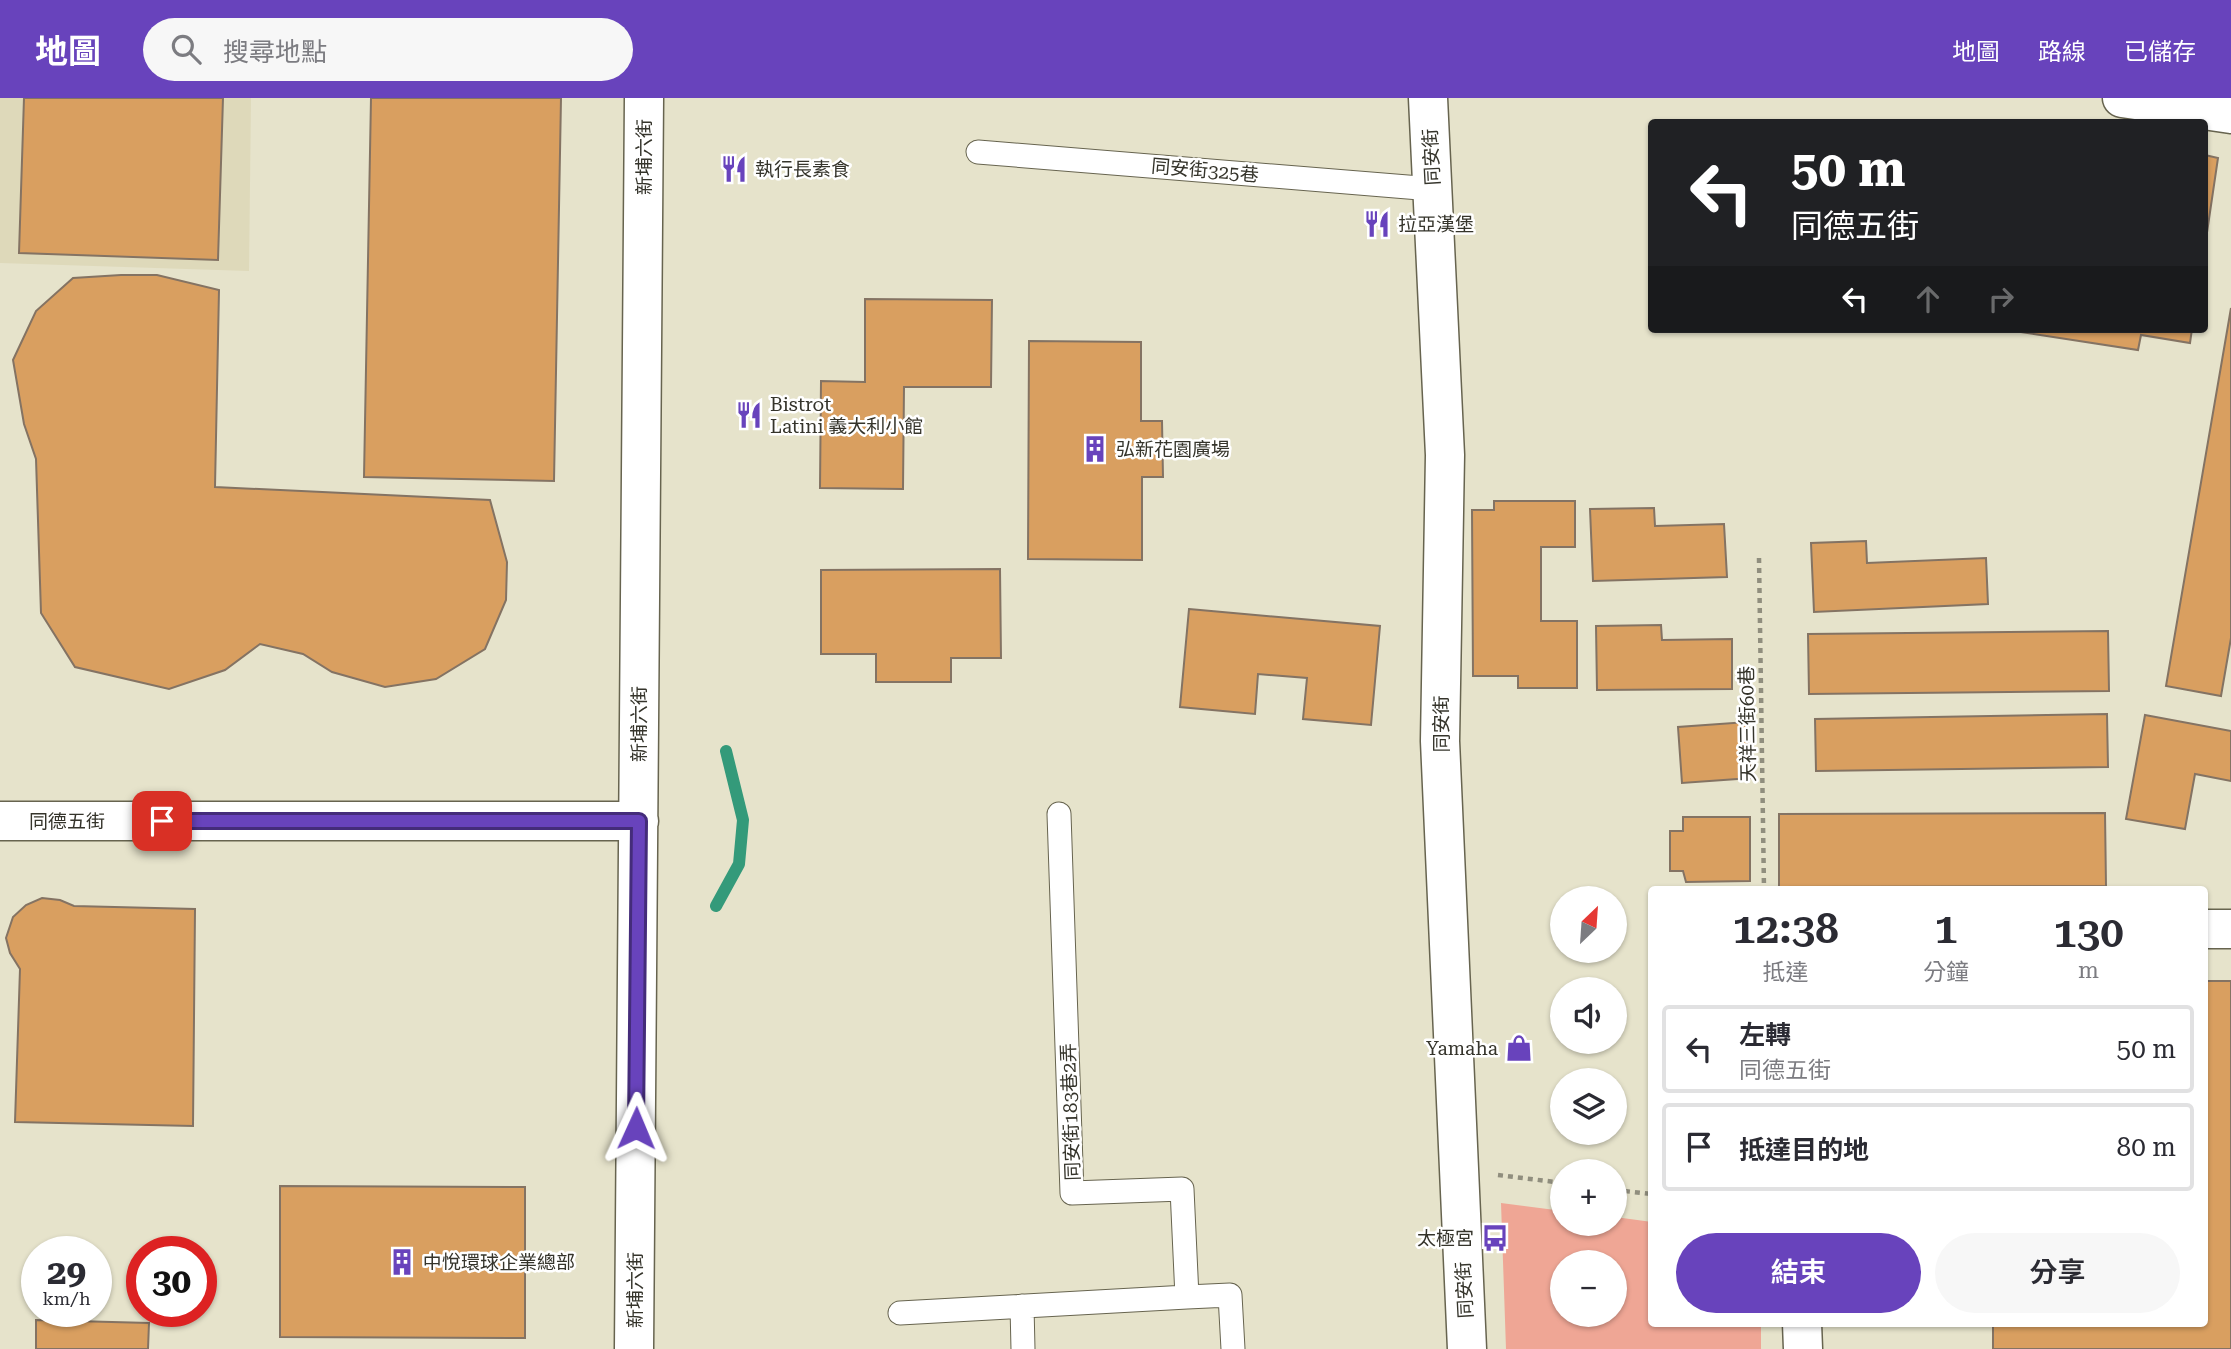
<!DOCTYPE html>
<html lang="zh-TW">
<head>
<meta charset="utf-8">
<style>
  body { margin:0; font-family:"Roboto Serif","Noto Sans TC",serif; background:#f7f7f7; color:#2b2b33; height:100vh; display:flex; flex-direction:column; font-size:26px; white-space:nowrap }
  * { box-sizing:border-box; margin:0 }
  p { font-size:23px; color:#7c7c81 }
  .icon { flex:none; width:38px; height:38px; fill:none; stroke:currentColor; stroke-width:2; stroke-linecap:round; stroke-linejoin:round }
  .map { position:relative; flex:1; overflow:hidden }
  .details { position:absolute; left:1648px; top:788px; width:560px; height:441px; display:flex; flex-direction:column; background:#fff; border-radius:7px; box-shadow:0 2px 5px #0004 }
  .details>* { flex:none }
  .top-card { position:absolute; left:1648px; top:21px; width:560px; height:214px; border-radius:7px; box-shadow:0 2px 5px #0004; background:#202124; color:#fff; overflow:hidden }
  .needle { width:46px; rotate:25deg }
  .fabs { position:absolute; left:1550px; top:788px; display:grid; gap:14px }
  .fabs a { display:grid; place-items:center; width:77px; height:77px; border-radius:50%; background:#fff; box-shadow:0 2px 5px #0004; font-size:35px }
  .speed { position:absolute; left:21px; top:1138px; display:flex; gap:14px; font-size:35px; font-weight:700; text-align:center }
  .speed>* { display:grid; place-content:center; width:91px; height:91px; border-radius:50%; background:#fff; box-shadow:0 2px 5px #0004; line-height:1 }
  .speed small { font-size:18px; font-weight:400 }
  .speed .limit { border:10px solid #d22; background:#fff; color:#111 }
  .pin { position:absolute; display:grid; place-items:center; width:60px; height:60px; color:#fff; margin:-30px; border-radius:14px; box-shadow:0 4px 10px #0006 }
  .me { position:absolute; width:77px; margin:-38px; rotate:1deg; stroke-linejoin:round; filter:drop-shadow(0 0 5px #0008) }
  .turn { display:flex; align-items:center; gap:24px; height:147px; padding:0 28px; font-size:32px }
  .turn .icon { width:91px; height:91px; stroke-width:2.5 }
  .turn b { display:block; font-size:49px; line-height:60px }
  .lanes { display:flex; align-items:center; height:66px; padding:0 28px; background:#0003; justify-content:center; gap:35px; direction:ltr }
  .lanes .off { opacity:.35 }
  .eta { display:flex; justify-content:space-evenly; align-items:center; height:119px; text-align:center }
  .eta b { font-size:42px; font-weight:600; line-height:49px }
  .primary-button { display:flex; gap:14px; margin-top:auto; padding:14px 28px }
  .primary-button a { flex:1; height:80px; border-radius:42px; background:#6843bc; color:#fff; font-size:28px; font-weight:600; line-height:80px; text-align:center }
  .primary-button a+a { background:#f7f7f7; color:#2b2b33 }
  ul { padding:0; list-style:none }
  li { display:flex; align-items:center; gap:21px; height:88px; margin:0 14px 10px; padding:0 14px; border:4px solid #e1e1e2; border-radius:7px }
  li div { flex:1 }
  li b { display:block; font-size:26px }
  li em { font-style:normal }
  header { display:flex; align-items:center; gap:42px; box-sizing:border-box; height:98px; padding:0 35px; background:#6843bc; color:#fff }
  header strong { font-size:33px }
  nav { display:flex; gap:38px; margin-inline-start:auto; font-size:24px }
  .search { width:490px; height:63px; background:#f7f7f7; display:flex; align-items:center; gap:18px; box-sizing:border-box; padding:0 24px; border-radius:38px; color:#7c7c81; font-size:26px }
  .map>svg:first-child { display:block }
</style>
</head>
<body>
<header>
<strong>地圖</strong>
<div class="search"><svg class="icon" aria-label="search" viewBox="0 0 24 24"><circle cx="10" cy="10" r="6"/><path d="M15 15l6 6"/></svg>搜尋地點</div>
<nav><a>地圖</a><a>路線</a><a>已儲存</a></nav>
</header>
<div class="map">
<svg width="2231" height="1251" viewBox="0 0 2231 1251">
  <rect width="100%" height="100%" fill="#e6e3cb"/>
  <path fill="#ded9ba" d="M0 0H251L249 173 0 165Z"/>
  <path fill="#efa695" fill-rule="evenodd" d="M1501 1105 1563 1113V1125H1615V1119L1652 1124V1225H1761V1251H1506ZM1563 1164H1615V1216H1563Z"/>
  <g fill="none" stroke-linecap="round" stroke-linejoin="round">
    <path stroke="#349a7a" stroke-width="12" d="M716 808 739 766 743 722 726 653"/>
  </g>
  <path fill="#d99f60" stroke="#847363" stroke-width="2" d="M24 0H223L218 162 19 155Z
    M371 0H561L554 383 364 379Z
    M2205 57 2218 60 2205 148Z
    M121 177H157L219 192 215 389 490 402 507 464 506 502 485 551 436 581 385 589 332 574 303 556 260 546 225 572 169 591 75 569 41 515 36 361 24 326 13 262 36 213 73 180Z
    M865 201 992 202 991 289H904L903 391 820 390 821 283 865 284Z
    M2231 210V540L2221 598 2166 588Z
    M2001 231H2192L2190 245 2141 237 2138 252Z
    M1029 243 1141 244V323H1162L1163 379H1142V462L1028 461Z
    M1494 403H1575V449H1541V523H1577V590H1518V578H1473L1472 412H1494Z
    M1654 410 1655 428 1724 426 1727 479 1593 483 1590 411Z
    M1866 443 1867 465 1986 460 1988 506 1814 514 1811 445Z
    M1000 471 1001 560H951V584H876V556H821V472Z
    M1189 511 1380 528 1371 627 1303 621 1307 580 1258 576 1255 616 1180 609Z
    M1661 527 1662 542 1732 541V591L1597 592 1596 528Z
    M2108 533 2109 593 1809 596 1808 536Z
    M2107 616 2108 669 1816 673 1815 621Z
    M2145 617 2231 633V683L2195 676 2185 731 2126 721Z
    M1747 624 1751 680 1682 685 1678 629Z
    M2105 715 2106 788 1779 789V716Z
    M1683 719H1750V783L1686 784 1683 773H1670V733H1683Z
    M42 800 60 802 74 808 195 811 193 1028 15 1024 20 871 10 855 6 840 13 819 26 807Z
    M2205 883H2231V1251H1993V1225H2205Z
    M280 1088 525 1089V1240L280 1239Z
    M36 1222 149 1225 148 1251H36Z"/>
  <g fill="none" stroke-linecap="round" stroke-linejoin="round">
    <defs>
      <path id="service" d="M978 54 1432 91
        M1059 716 1072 1095 1182 1091 1187 1199 1230 1197 1233 1251
        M1022 1208 1023 1251
        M900 1215 1187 1199"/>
      <path id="minor" d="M2122 0 2231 16
        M0 723H639
        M2205 831H2231
        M1802 1225 1803 1251
        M634 1251 644 0"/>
      <path id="tertiary" d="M1428 0 1445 357 1440 643 1467 1251"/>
    </defs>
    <use href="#service" stroke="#67644f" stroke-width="25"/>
    <use href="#minor" stroke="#67644f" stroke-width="41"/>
    <use href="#tertiary" stroke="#67644f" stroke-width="41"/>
    <path stroke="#908e7e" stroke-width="4.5" stroke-dasharray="5 5" stroke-linecap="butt" d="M1759 460 1764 791
      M1498 1077 1563 1085
      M1615 1092 1652 1096"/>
    <use href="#service" stroke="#fff" stroke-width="23"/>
    <use href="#minor" stroke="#fff" stroke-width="38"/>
    <use href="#tertiary" stroke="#fff" stroke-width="38"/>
  </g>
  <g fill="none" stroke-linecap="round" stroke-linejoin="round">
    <defs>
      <path id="route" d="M162 723H639L636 1030"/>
    </defs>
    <use href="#route" stroke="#442c7a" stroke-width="18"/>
    <use href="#route" stroke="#6843bc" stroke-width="12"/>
  </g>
  <defs>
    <symbol id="restaurant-bare" viewBox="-9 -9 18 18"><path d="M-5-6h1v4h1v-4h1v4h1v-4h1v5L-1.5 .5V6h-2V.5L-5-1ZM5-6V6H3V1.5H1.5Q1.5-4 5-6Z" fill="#6843bc" stroke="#fff" stroke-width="2.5" paint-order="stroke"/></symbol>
    <symbol id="building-bare" viewBox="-9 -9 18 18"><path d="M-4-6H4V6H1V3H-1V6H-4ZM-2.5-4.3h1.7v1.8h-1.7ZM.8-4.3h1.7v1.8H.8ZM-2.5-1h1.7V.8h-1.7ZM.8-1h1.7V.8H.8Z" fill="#6843bc" stroke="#fff" stroke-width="2.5" paint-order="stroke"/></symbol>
    <symbol id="shop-bare" viewBox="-9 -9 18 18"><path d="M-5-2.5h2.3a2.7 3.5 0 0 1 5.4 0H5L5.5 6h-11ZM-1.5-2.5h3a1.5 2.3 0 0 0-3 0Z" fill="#6843bc" stroke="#fff" stroke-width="2.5" paint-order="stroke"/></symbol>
    <symbol id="bus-bare" viewBox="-9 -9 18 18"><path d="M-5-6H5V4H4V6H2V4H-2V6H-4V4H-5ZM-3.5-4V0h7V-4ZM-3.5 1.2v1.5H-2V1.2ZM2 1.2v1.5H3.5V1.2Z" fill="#6843bc" stroke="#fff" stroke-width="2.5" paint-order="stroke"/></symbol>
  </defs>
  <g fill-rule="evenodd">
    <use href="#restaurant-bare" x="715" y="52" width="38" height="38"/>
    <use href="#restaurant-bare" x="1358" y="107" width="38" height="38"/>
    <use href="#restaurant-bare" x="730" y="298" width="38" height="38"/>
    <use href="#building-bare" x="1076" y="332" width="38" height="38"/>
    <use href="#shop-bare" x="1500" y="931" width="38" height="38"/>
    <use href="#bus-bare" x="1476" y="1121" width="38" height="38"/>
    <use href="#building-bare" x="383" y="1145" width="38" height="38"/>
  </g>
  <g text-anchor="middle" stroke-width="5" stroke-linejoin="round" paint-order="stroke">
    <g font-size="19" fill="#35342b" stroke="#fff">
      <text transform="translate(644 59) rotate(-90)" y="7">新埔六街</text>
      <text transform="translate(1431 59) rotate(-93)" y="7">同安街</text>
      <text transform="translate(1205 72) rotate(5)" y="7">同安街325巷</text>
      <text transform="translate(639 626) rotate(-90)" y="7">新埔六街</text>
      <text transform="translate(1441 626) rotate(-90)" y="7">同安街</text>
      <text transform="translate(1747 626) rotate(-91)" y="7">天祥三街60巷</text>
      <text x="67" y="730">同德五街</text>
      <text transform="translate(1070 1014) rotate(-92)" y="7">同安街183巷2弄</text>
      <text transform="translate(635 1192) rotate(-90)" y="7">新埔六街</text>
      <text transform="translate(1464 1192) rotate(-93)" y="7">同安街</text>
    </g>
    <g font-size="19" fill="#35342b" stroke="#fff" text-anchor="start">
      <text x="755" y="78">執行長素食</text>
      <text x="1398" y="133">拉亞漢堡</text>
      <text x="770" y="313">Bistrot<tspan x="770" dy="22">Latini 義大利小館</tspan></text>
      <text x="1116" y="358">弘新花園廣場</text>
      <text x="1498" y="957" text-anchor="end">Yamaha</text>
      <text x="1474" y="1147" text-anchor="end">太極宮</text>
      <text x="423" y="1171">中悅環球企業總部</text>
    </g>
  </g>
</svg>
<div class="fabs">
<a><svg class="needle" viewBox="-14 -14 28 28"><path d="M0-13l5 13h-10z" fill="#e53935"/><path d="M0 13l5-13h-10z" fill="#7c7c81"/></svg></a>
<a><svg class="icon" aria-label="sound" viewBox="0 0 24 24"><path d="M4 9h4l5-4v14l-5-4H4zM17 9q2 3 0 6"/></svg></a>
<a><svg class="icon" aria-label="layers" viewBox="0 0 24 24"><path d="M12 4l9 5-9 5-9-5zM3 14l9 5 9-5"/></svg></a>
<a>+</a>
<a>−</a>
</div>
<div class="speed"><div>29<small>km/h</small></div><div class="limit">30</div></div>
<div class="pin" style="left:162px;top:723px;background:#d93025"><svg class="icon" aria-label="arrive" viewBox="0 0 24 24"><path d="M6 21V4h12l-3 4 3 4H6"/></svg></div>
<svg class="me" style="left:636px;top:1030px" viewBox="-20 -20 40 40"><path d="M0-17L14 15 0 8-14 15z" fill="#6843bc" stroke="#fff" stroke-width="4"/></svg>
<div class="top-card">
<div class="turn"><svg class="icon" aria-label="left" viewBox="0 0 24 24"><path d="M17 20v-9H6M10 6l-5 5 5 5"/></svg><div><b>50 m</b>同德五街</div></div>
<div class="lanes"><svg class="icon" aria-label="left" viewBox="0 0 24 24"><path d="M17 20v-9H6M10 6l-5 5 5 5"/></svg><svg class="icon off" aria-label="ahead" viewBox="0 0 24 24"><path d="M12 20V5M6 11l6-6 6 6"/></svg><svg class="icon off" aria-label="right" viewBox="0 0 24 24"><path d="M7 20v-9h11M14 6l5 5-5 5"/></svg></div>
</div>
<section class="details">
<div class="eta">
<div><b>12:38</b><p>抵達</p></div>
<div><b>1</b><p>分鐘</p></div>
<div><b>130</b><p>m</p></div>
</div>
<ul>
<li><svg class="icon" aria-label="left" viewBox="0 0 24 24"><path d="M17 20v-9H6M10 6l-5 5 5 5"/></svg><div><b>左轉</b><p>同德五街</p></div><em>50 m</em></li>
<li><svg class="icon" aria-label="arrive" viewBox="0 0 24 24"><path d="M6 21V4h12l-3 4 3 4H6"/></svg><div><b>抵達目的地</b></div><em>80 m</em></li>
</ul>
<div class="primary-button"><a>結束</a><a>分享</a></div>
</section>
</div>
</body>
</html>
